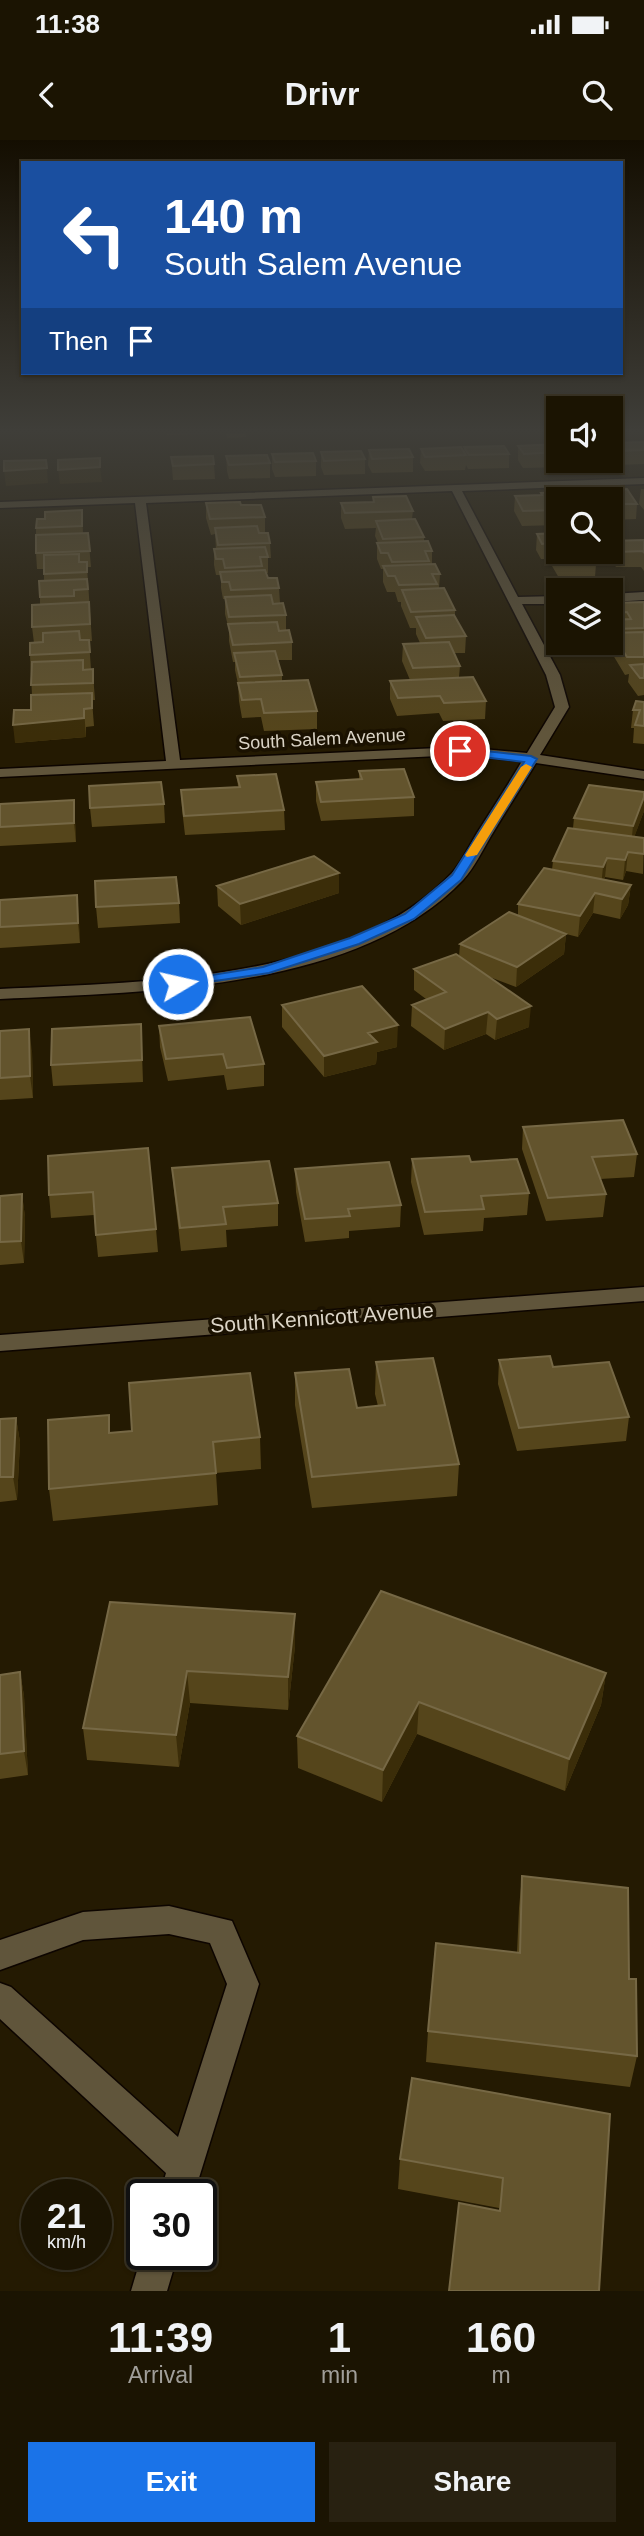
<!DOCTYPE html>
<html lang="en">
<head>
<meta charset="utf-8">
<style>
  body { margin:0; font-family:Helvetica,sans-serif; background:#282111; color:#f1f3f6; height:100vh; display:flex; flex-direction:column; font-size:26px; white-space:nowrap }
  * { box-sizing:border-box; margin:0 }
  p { font-size:23px; color:#a09e99 }
  .icon { flex:none; width:38px; height:38px; fill:none; stroke:currentColor; stroke-width:2; stroke-linecap:round; stroke-linejoin:round }
  .map { position:relative; height:2151px; overflow:hidden }
  .sheet { display:flex; flex-direction:column; background:#1b1402; flex:1 }
  .sheet>* { flex:none }
  .top-card { position:absolute; left:21px; top:21px; width:602px; height:214px; border-radius:0px; box-shadow:0 2px 5px #0004,0 0 0 2px #393324; background:#1a4fa0; color:#fff; overflow:hidden }
  .buttons { position:absolute; left:546px; top:256px; display:grid; gap:14px }
  .buttons a { display:grid; place-items:center; width:77px; height:77px; border-radius:0px; background:#1b1402; box-shadow:0 2px 5px #0004,0 0 0 2px #393324; font-size:35px }
  .speed { position:absolute; left:21px; top:2039px; display:flex; gap:14px; font-size:35px; font-weight:700; text-align:center }
  .speed>* { display:grid; place-content:center; width:91px; height:91px; border-radius:50%; background:#1b1402; box-shadow:0 2px 5px #0004,0 0 0 2px #393324; line-height:1 }
  .speed small { font-size:18px; font-weight:400 }
  .speed .limit { border:4px solid #111; border-radius:10px; background:#fff; color:#111 }
  .pin { position:absolute; display:grid; place-items:center; width:60px; height:60px; color:#fff; margin:-30px; border:4px solid #fff; border-radius:50%; box-shadow:0 2px 7px #0007 }
  .me { position:absolute; width:77px; margin:-38px; rotate:81deg; stroke-linejoin:round; filter:drop-shadow(0 0 5px #0008) }
  .turn { display:flex; align-items:center; gap:24px; height:147px; padding:0 28px; font-size:32px }
  .turn .icon { width:91px; height:91px; stroke-width:2.5 }
  .turn b { display:block; font-size:49px; line-height:60px }
  .then { display:flex; align-items:center; height:66px; padding:0 28px; background:#0003; gap:14px; font-size:26px }
  .eta { display:flex; justify-content:space-evenly; align-items:center; height:119px; text-align:center }
  .eta b { font-size:42px; font-weight:600; line-height:49px }
  .cta { display:flex; gap:14px; margin-top:auto; padding:14px 28px }
  .cta a { flex:1; height:80px; border-radius:0px; background:#1a73e8; color:#fff; font-size:28px; font-weight:600; line-height:80px; text-align:center }
  .cta a+a { background:#282111; color:#f1f3f6 }
  .status { display:flex; justify-content:space-between; align-items:center; height:49px; padding:0 35px; background:#1b1402; direction:ltr }
  .status svg { height:19px; fill:currentColor }
  header { display:flex; justify-content:space-between; align-items:center; height:91px; padding:0 28px; background:#1b1402; font-size:32px; font-weight:600 }
  .map>svg:first-child { display:block }
</style>
</head>
<body>
<div class="status"><b>11:38</b><svg viewBox="0 0 49 12"><path d="M0 12V9h3v3zM5 12V6h3v6zM10 12V3h3v9zM15 12V0h3v12zM26 1h20v11H26zM47 4h2v5h-2z"/></svg></div>
<header><svg class="icon" aria-label="back" viewBox="0 0 24 24"><path d="M15 5l-7 7 7 7"/></svg>Drivr<svg class="icon" aria-label="search" viewBox="0 0 24 24"><circle cx="10" cy="10" r="6"/><path d="M15 15l6 6"/></svg></header>
<div class="map">
<svg width="644" height="2151" viewBox="0 0 644 2151">
  <rect width="100%" height="100%" fill="#241a02"/>
  <g fill="none" stroke-linecap="round" stroke-linejoin="round">
    <defs>
      <path id="minor" d="M644 338V344L462 351 518 457 558 456V464H522L560 535 569 567 540 615 644 631V639L536 623C521 648 506 671 491 696 482 711 475 727 463 740 358 851 142 852 0 859V849C139 842 350 842 452 733 462 722 469 706 477 693 492 669 508 645 522 621L460 615 0 637V629L166 621 135 363 0 368V362ZM452 351 546 535 555 567 527 613 460 607 180 620 146 363Z
        M644 452V460L611 462V454Z
        M644 1147V1161L0 1211V1195Z
        M169 1766 232 1781 259 1844 194 2054H160L166 2033 0 1879V1843L11 1847 178 1997 227 1844 210 1803 169 1794 83 1800 0 1830V1800L83 1772Z
        M142 2114H178L167 2151H131Z"/>
    </defs>
    <use href="#minor" stroke="#0d0500" stroke-width="3"/>
    <use href="#minor" fill="#60553b" fill-rule="evenodd"/>
  </g>
  <path fill="#55451b" d="M167 293H206V294L167 295Z
    M226 293H253H246V297L227 298Z
    M290 293H326L290 294Z
    M644 302V324L616 325 611 318V303Z
    M558 304V320H564L563 327 523 328 518 320V306Z
    M464 307 509 314V328L468 329 466 325 465 330 425 331 420 323 421 309 464 312Z
    M369 310 413 317V332L372 333 368 325Z
    M321 312 365 319V334L324 335 321 327Z
    M272 314 316 321V336L275 337 272 329Z
    M226 316 270 323V338L229 339 227 331Z
    M171 317 214 324 215 339 173 340Z
    M565 320H610V325L570 327Z
    M641 349H644V370L639 364Z
    M541 353 558 359V385L522 386 514 371 515 356 541 355Z
    M580 353 637 364 636 379 611 380V359H580Z
    M373 357 413 371 412 379 424 397V402L432 411V424L440 434 439 448 455 470V476L466 496 465 513H454L460 526 459 537 486 561 485 579 443 581 439 573 397 576 390 559V541L410 540 402 521 403 504 420 503 416 494V488H410L401 466V462H398L395 452H387L383 442V429H381L377 419V403H378L375 396 376 388 345 389 341 378V363L373 362Z
    M206 363 241 365 265 377V392H259L270 403 271 418H268V433H266L268 438 279 448 280 463 286 475V490L292 502V520H278L282 535V541L317 571V589L264 591 261 577 242 578 239 561 238 544 235 530V522H233L229 501V490L225 474V459H223L221 448V435H216L214 425V409H216L215 394 211 395 206 378Z
    M82 370 83 393H88L91 427H87L92 501H89L91 529H93L94 547 95 560H92L94 586 86 587V597L15 603 31 570 32 555 30 515 34 503 32 487 40 464V457L44 440V429H37L36 413V388L45 379Z
    M537 394 558 411H597L595 437 559 438 548 419H541L536 410Z
    M644 400V431L641 427H616L610 417 611 401Z
    M644 462V555L638 556 628 542 629 534 625 535 610 510 611 463Z
    M644 562V604L633 603 634 588H631L633 570Z
    M359 631 414 657V676L321 681 316 661V642L359 639Z
    M237 636 284 670 285 690 185 695 182 669 181 650 238 647Z
    M74 660 76 702 0 706V664Z
    M164 664 165 683 92 687 90 668Z
    M644 671 634 697 644 698 643 734 626 731 623 740 605 737 604 739 631 745 628 765 620 779 593 773 578 797 566 794 564 814 516 847 487 836 529 887 495 900 486 894 444 910 411 886 412 865 426 859 414 850V829L459 817 460 804 518 775V764L552 730 553 721 573 688 574 678Z
    M339 733V753L241 785 218 766 217 746Z
    M77 755 80 803 0 808V760Z
    M179 763 180 783 98 788 96 767Z
    M282 865 397 907 377 912 376 924 324 937 282 887Z
    M141 884 143 942 53 946 51 925Z
    M159 886 264 924V946L227 950 224 935 168 941 160 907Z
    M0 891 32 911 33 958 0 960Z
    M523 987 637 1014 634 1037 600 1039 606 1054 603 1077 546 1081 522 1009Z
    M48 1016 156 1089 158 1112 98 1117 94 1075 51 1078 49 1055Z
    M412 1019 471 1022 529 1053 527 1075 484 1078 483 1091 424 1095 411 1042Z
    M172 1028 278 1063V1086L226 1090 227 1107 181 1111 174 1051Z
    M295 1029 401 1065 400 1087 349 1091V1098L305 1102 296 1052Z
    M22 1054 25 1077 24 1123 0 1125V1056Z
    M499 1220 553 1227 629 1277 626 1301 517 1311 498 1244Z
    M376 1222 459 1324 457 1356 312 1368 295 1265V1233L357 1268 378 1266 375 1254Z
    M109 1275 110 1293 260 1297 261 1329 216 1333 218 1365 53 1381 49 1349Z
    M16 1278 20 1302 17 1360 0 1362V1279Z
    M381 1451 606 1533 601 1565 565 1651 417 1594 382 1662 298 1628 297 1596Z
    M110 1462 295 1506 288 1570 190 1563 179 1627 87 1620 83 1588Z
    M20 1532 24 1556 28 1635 0 1639V1535Z
    M522 1736 629 1839 637 1916 630 1947 426 1922 428 1891 517 1813 519 1768Z
    M610 1974 499 2071V2068L398 2049 400 2019Z"/>
  <path fill="#3b2d09" d="M46 320 48 343 6 346 4 331Z
    M100 327 102 342 60 344 58 330Z
    M84 569 86 597 15 603 13 585Z
    M644 657V671L631 706 633 686Z
    M74 660 75 679 76 702 74 683Z
    M628 712 626 731 623 740 625 720Z
    M607 718 605 737 601 747 603 727Z
    M339 733V753L241 785 240 764Z
    M631 745 628 765 620 779 622 759Z
    M595 753 593 773 578 797 580 776Z
    M77 755 79 776 80 803 78 783Z
    M566 794 564 814 516 847 517 827Z
    M531 866 529 887 495 900 497 879Z
    M488 872 486 894 444 910 445 889Z
    M398 885 397 907 377 912 376 924 324 937V916L368 893Z
    M29 889 32 911 33 958 30 936Z
    M22 1054 25 1077 24 1123 21 1101Z
    M16 1278 20 1302 17 1360 13 1337Z
    M295 1474V1506L288 1570V1537Z
    M187 1531 190 1563 179 1627 176 1595Z
    M20 1532 24 1556 28 1635 24 1611Z
    M606 1533 601 1565 565 1651 569 1619Z
    M419 1562 417 1594 382 1662 383 1630Z"/>
  <path fill="#63542d" stroke="#766845" stroke-width="2" d="M644 302V310L618 311 611 303Z
    M558 304V312L524 314 518 306Z
    M504 306 509 314 469 315 464 307Z
    M461 307 466 315 425 317 421 309Z
    M409 309 413 317 372 319 369 310Z
    M361 311 365 319 324 321 321 312Z
    M313 313 316 321 275 322 272 314Z
    M267 315 270 323 229 325 226 316Z
    M213 316 214 324 173 326 171 317Z
    M100 318V327L58 330V320Z
    M46 320 47 328 4 331V321Z
    M627 349 637 364H611V359H584L580 353Z
    M565 352 569 359H558V370L523 371 515 356 542 355 541 353Z
    M406 356 413 371 345 373 341 363 374 362 373 357Z
    M240 362 241 365H261L265 377 210 379 206 363Z
    M82 370V386L36 388 37 379H45V372Z
    M415 379 424 397 383 399 376 381Z
    M257 386 259 393H268L270 403 218 405 215 388Z
    M88 393 90 411 36 413V395Z
    M558 393V411H591L597 421 560 422 549 403 542 404 537 394Z
    M644 400V413L643 411 618 412 611 401Z
    M428 401 432 411H425L429 421 392 422 388 413H381L377 403Z
    M265 407 268 417H260L262 426 225 428 223 419H216L214 409Z
    M79 414V422H87V432L44 434V415Z
    M435 424 440 434H432L437 444 399 445 395 436H388L383 426Z
    M265 430 268 438H277L279 448 231 450 229 442H222L220 432Z
    M87 439 88 449 74 450V456L40 457 39 441Z
    M444 448 455 470 411 472 402 450Z
    M271 455 273 464 283 463 286 475 229 477 225 457Z
    M89 462 90 484 32 487V465Z
    M644 462V488L616 489 611 480 631 479 627 472 611 473V463Z
    M454 475 466 496 426 498 416 477Z
    M277 482 279 491 289 490 292 502 233 505 228 484Z
    M79 491 80 500H89L90 512 30 515V503L43 502V493Z
    M644 492V517H627L612 493Z
    M449 502 460 526 413 528 403 504Z
    M275 511 282 535 240 537 234 513Z
    M83 520V530L93 529V543L31 545 32 522Z
    M644 524V538H640L630 525Z
    M473 537 486 561 444 563 440 556 398 558 390 541Z
    M308 540 317 571 264 573 261 559 242 560 238 543Z
    M92 553V568L84 569V578L13 585 14 570H31V555Z
    M636 561 644 562V586L635 585 640 570H633Z
    M404 629 414 657 321 662 316 642 362 639 359 631Z
    M276 634 284 670 184 676 181 650 240 647 237 636Z
    M161 642 164 664 90 668 89 646Z
    M589 645 644 652V657L633 686 574 678Z
    M74 660V683L0 687V664Z
    M568 688 644 698V714L628 712 625 720 607 718 603 727 553 721Z
    M314 716 339 733 240 764 217 746Z
    M544 728 631 745 622 759 595 753 580 776 518 764Z
    M176 737 179 763 96 767 95 741Z
    M77 755 78 783 0 787V760Z
    M509 772 566 794 517 827 460 804Z
    M456 814 531 866 497 879 488 872 445 889 412 865 446 852 414 829Z
    M362 846 398 885 368 893 377 902 324 916 282 865Z
    M250 877 264 924 227 928 223 914 166 919 159 886Z
    M141 884 142 920 51 925 52 889Z
    M29 889 30 936 0 938V891Z
    M623 980 637 1014 592 1017 606 1054 548 1058 523 987Z
    M148 1008 156 1089 96 1095 93 1052 49 1055 48 1016Z
    M469 1016 471 1022 517 1019 529 1053 481 1056 484 1069 425 1072 412 1019Z
    M269 1021 278 1063 223 1067 226 1084 180 1088 172 1028Z
    M389 1022 401 1065 348 1069 350 1076 305 1079 295 1029Z
    M22 1054 21 1101 0 1102V1056Z
    M550 1216 553 1227 609 1222 629 1277 519 1288 499 1220Z
    M433 1218 459 1324 312 1337 295 1233 349 1229 357 1268 385 1265 376 1222Z
    M250 1233 260 1297 213 1302 216 1333 49 1349 48 1280 109 1275V1293L132 1291 129 1243Z
    M16 1278 13 1337H0V1279Z
    M381 1451 606 1533 569 1619 419 1562 383 1630 297 1596Z
    M110 1462 295 1474 288 1537 187 1531 176 1595 83 1588Z
    M20 1532 24 1611 0 1614V1535Z
    M522 1736 628 1748 629 1839H636L637 1916 428 1891 436 1803 520 1813Z
    M412 1938 610 1974 599 2151H449L459 2063 500 2071 503 2038 400 2019Z"/>
  <linearGradient id="sky" x2="0" y2="1"><stop stop-color="#140e01"/><stop offset="0.49" stop-color="#3f3e39"/><stop offset="1" stop-color="#3f3e39" stop-opacity="0"/></linearGradient>
  <rect width="644" height="594" fill="url(#sky)"/>
  <path fill="#1a73e8" stroke="#114b97" stroke-width="2" d="M460 608 531 616 537 619 461 740 414 779 359 804 269 833 174 847V841L263 827 350 798 405 774 452 735 524 622 456 614V609Z"/>
  <path fill="#f59e0b" d="M526 624 532 627 477 715 467 717 465 715 521 627Z"/>
  <g text-anchor="middle" stroke-width="7" stroke-linejoin="round" paint-order="stroke">
    <g font-size="18" fill="#dbd4c6" stroke="#1a1100">
      <text transform="translate(322 599) rotate(-3)" y="6">South Salem Avenue</text>
    </g>
    <g font-size="21" fill="#dbd4c6" stroke="#1a1100">
      <text transform="translate(322 1178) rotate(-4)" y="7">South Kennicott Avenue</text>
    </g>
  </g>
</svg>
<div class="buttons">
<a><svg class="icon" aria-label="sound" viewBox="0 0 24 24"><path d="M4 9h4l5-4v14l-5-4H4zM17 9q2 3 0 6"/></svg></a>
<a><svg class="icon" aria-label="search" viewBox="0 0 24 24"><circle cx="10" cy="10" r="6"/><path d="M15 15l6 6"/></svg></a>
<a><svg class="icon" aria-label="layers" viewBox="0 0 24 24"><path d="M12 4l9 5-9 5-9-5zM3 14l9 5 9-5"/></svg></a>
</div>
<div class="speed"><div>21<small>km/h</small></div><div class="limit">30</div></div>
<div class="pin" style="left:460px;top:611px;background:#d93025"><svg class="icon" aria-label="arrive" viewBox="0 0 24 24"><path d="M6 21V4h12l-3 4 3 4H6"/></svg></div>
<svg class="me" style="left:178px;top:844px" viewBox="-20 -20 40 40"><circle r="17" fill="#1a73e8" stroke="#fff" stroke-width="3"/><path d="M0-11L8 9 0 5-8 9z" fill="#fff"/></svg>
<div class="top-card">
<div class="turn"><svg class="icon" aria-label="left" viewBox="0 0 24 24"><path d="M17 20v-9H6M10 6l-5 5 5 5"/></svg><div><b>140 m</b>South Salem Avenue</div></div>
<div class="then">Then<svg class="icon" aria-label="arrive" viewBox="0 0 24 24"><path d="M6 21V4h12l-3 4 3 4H6"/></svg></div>
</div>
</div>
<section class="sheet">
<div class="eta">
<div><b>11:39</b><p>Arrival</p></div>
<div><b>1</b><p>min</p></div>
<div><b>160</b><p>m</p></div>
</div>
<div class="cta"><a>Exit</a><a>Share</a></div>
</section>
</body>
</html>
